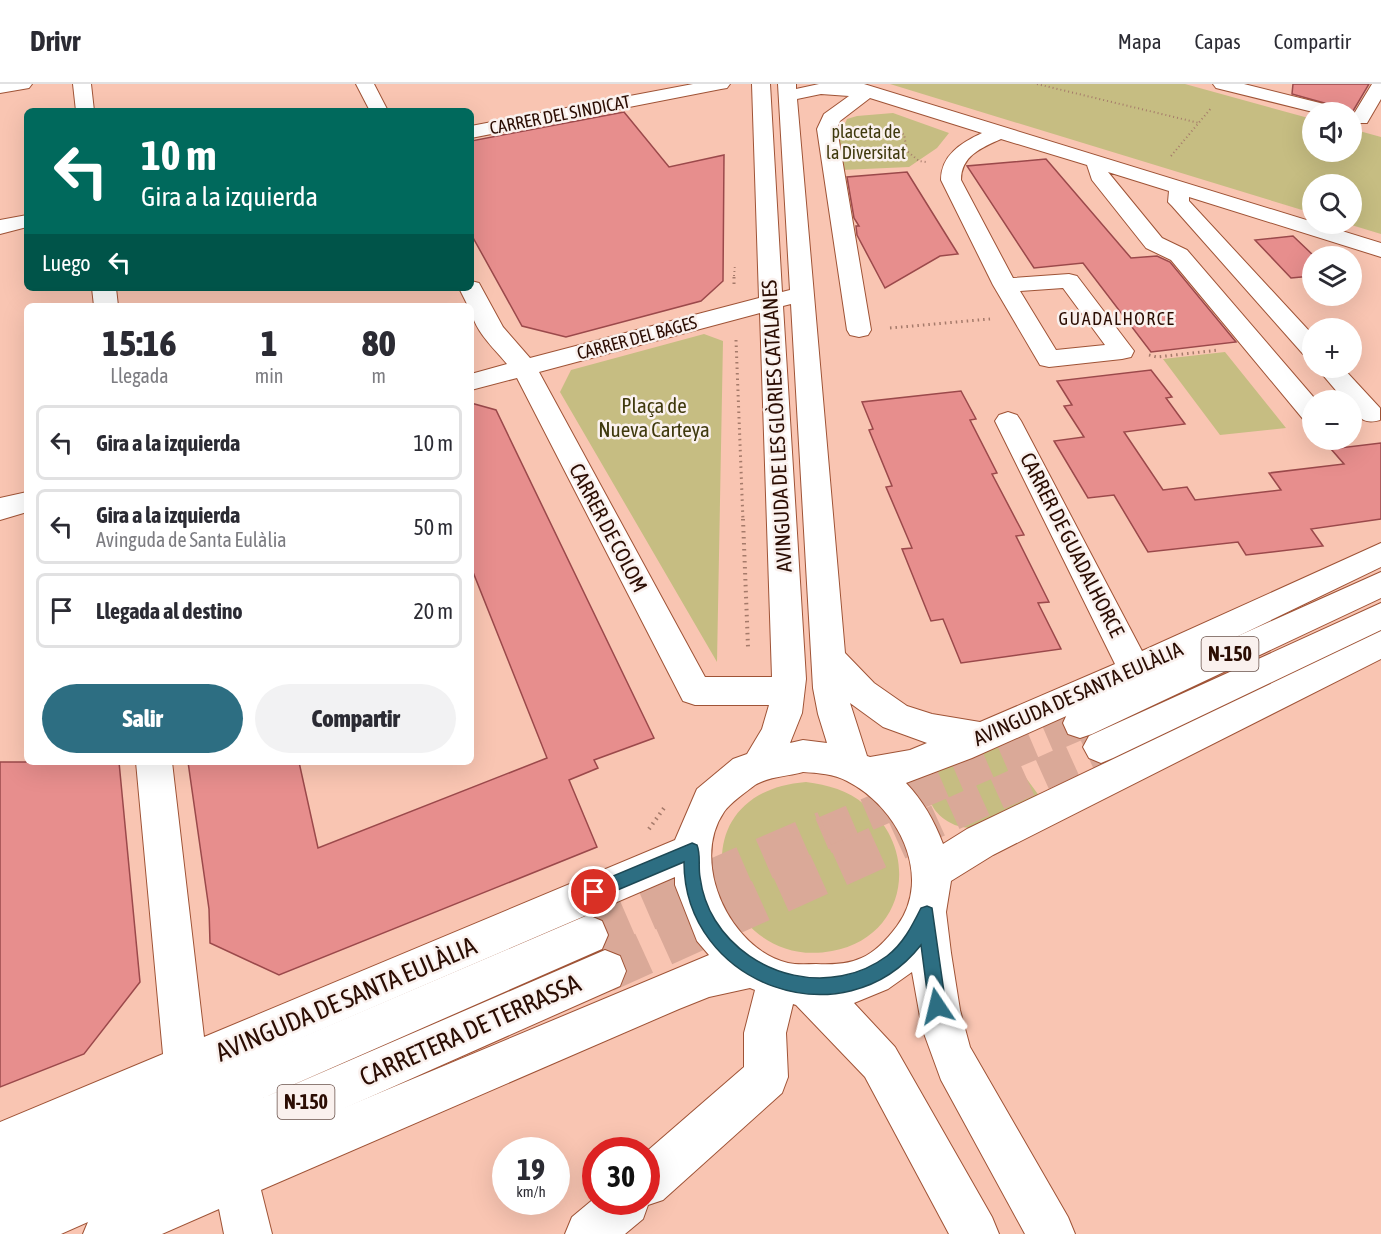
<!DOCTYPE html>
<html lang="es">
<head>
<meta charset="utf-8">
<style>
  body { margin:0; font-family:"Asap Condensed",sans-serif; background:#f2f2f3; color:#2b2b33; height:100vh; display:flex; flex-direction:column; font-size:22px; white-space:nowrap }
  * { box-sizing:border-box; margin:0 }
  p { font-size:20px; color:#7c7c81 }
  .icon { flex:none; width:33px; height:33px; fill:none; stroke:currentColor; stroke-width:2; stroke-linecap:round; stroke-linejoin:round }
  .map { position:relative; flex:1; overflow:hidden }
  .panel { position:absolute; left:24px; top:219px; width:450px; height:462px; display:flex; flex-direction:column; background:#fff; border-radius:9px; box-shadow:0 6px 24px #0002 }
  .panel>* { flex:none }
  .guide { position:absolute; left:24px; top:24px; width:450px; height:183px; border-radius:9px; box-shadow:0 6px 24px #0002; background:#00695c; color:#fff; overflow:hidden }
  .tools { position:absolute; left:1302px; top:18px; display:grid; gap:12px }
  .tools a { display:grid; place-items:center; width:60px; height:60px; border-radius:50%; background:#fff; box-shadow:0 6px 24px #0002; font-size:30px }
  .speed { position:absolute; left:492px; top:1053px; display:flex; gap:12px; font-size:30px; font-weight:700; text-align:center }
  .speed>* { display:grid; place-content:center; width:78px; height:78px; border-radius:50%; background:#fff; box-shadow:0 6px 24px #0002; line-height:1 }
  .speed small { font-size:15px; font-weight:400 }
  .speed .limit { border:9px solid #d22; background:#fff; color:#111 }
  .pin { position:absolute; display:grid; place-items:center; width:51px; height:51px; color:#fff; margin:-26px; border:3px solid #fff; border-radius:50%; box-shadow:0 2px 6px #0007 }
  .me { position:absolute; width:66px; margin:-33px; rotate:350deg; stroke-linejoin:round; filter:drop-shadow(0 0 4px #0008) }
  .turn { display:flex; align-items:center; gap:21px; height:126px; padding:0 18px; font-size:27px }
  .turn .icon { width:78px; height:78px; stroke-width:2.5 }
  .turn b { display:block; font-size:42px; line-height:51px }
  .then { display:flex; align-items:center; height:57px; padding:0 18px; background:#0003; gap:12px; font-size:22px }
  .eta { display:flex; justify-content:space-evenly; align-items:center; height:102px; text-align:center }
  .eta b { font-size:36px; font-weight:800; line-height:42px }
  .cta { display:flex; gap:12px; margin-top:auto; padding:12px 18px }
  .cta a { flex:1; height:69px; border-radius:36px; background:#2d6e82; color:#fff; font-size:24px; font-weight:800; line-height:69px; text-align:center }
  .cta a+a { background:#f2f2f3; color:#2b2b33 }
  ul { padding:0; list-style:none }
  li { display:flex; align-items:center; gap:18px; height:75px; margin:0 12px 9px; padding:0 6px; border:3px solid #e1e1e2; border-radius:9px }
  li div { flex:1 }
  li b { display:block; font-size:22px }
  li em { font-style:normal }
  header { display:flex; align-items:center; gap:36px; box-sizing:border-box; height:84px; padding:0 30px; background:#fff; border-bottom:2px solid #e1e1e2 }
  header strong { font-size:28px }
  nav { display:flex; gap:33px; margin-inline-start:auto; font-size:21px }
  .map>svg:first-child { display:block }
</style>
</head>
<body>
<header>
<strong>Drivr</strong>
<nav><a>Mapa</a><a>Capas</a><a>Compartir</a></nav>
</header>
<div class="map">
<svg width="1381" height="1150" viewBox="0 0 1381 1150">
  <rect width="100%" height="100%" fill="#f9c5b2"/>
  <path fill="#c6bd82" d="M890 0H1185L1312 35V68H1352V45L1381 53V150L1348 140H1352V100H1312V129Z
    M893 29 949 49 937 64 909 83 842 86 833 44H843L847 35 857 32Z
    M704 250 723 257 717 578 560 308 571 286Z
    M1225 268 1286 344 1220 351 1163 275Z
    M999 657 1040 713C1023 721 990 739 973 743 958 746 940 735 933 723 926 712 926 700 933 689Z
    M806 698C828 701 848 706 865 721 921 766 907 854 832 867 718 889 667 709 806 698Z"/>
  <path fill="#e78e8d" stroke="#9b494b" stroke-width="1.5" d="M1293 0H1369L1353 27 1292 10Z
    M624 28 669 83 724 71 723 197 701 217 566 253 522 242 471 150V57Z
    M1046 75 1131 174 1157 172 1170 178 1236 258 1151 268 1083 179 1034 184 967 82Z
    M907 88 958 170 940 172 885 204 857 151 856 142H859L854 134 847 93Z
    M1293 152 1314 172 1312 192 1291 194 1255 156Z
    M1151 286 1172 313 1166 314 1185 340 1124 348 1163 406 1187 403 1195 416 1281 406 1269 389 1344 380 1331 365 1381 359V435L1311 445 1323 462 1246 471 1238 458 1148 468 1114 411 1088 414 1054 357 1084 353 1064 322 1072 321 1057 297Z
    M961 307 976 335 970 336 997 389 992 390 1024 451 1016 452 1049 518 1038 519 1061 565 961 579 943 535 931 537 902 465 912 464 886 403 892 402 869 346 873 345 862 318Z
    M471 319 496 326 654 654 594 676 598 684 569 696 597 763 279 891 210 859 209 825 188 678H299L318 764 547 674 471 483Z
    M0 678H119L140 898 84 970 0 1003Z"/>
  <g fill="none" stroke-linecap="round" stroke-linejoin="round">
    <path stroke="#daa998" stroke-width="33" stroke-dasharray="33 16" stroke-linecap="butt" d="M822 750 1080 639
      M908 750 1101 663"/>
    <path stroke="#daa998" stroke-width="43" stroke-dasharray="43 21" stroke-linecap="butt" d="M588 851 826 748
      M605 887 912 748"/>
    <defs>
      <path id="minor" d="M0 0H32L29 4 0 9Z
        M73 0H91L94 27H76Z
        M356 0H374L388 27H370Z
        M693 0H730L727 4 721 5 471 54V42Z
        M752 0H770L782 208 790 206 778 0H796V5L819 0H864L1381 159V173L1189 113V117L1312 250V273L1303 270 1172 122 1168 118 1169 107 1108 88 1162 154 1187 166 1316 316H1312V338L1303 335 1171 176 1146 164 1092 96 1087 81 1001 55C981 64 961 72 961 96L1013 194 1069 190 1077 192 1134 267 1131 273 1122 275 1049 283 1040 281 993 201 941 96C941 71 961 59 982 49L870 14 840 37 837 45 871 246 868 251 859 253 850 251 847 246 817 45 824 30 849 12 821 10 797 15 845 569 874 599 907 622 932 630 980 638 1115 580 995 337 999 331 1008 328 1017 331 1021 337 1142 567 1381 459V483L1147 596 972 674 906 699C923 717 934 736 943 760L967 745 1381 547V575L993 771 951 797 946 828 951 869 960 926 970 963 1068 1133 1075 1150H1025L941 996 922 944 912 888 888 905 854 919 895 963 992 1133 999 1150H949L865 993 796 921 793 920 786 949 788 993 782 1009 663 1116 648 1121 643 1135 625 1150H565L572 1133 596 1113V1118H646V1068L744 983V949L755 906 750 904 709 913 679 925 261 1106 272 1150H224L219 1125 162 1150H83L90 1133 293 1045 709 871 697 857 675 801V793L0 1084V1038L163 970 136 678H172L204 953 675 756 697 705 733 675 747 670 762 645 769 621H695L683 617 517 294 471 306V290L507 280C494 264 471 244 471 222H468L459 204H471V197L479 199 503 243 530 274 759 214ZM1063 204 1105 261 1056 266 1020 207ZM791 220 813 604 818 630 827 659 803 656 790 659 802 629 806 595 783 222ZM760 229 772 593H705L539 288ZM850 619 883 643 927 659 910 666 870 673 867 672ZM803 688C818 689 834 690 847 697 897 722 934 792 897 842 873 874 855 882 816 880 807 880 797 881 788 879 731 866 689 779 724 728 730 719 746 708 755 701 767 693 789 692 803 688Z
        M1213 0H1244L1340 24 1342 28H1313L1216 4Z
        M1372 0H1381V15L1367 39H1353L1352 33Z
        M27 131V143L0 150V136Z
        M92 204H116L118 222H94Z
        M1317 284H1343L1380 324V336C1366 340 1361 336 1352 325V316H1344Z
        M27 408V428L0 436V414Z"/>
      <path id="major" d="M1381 488V514L1092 650 1080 654 1068 650 1063 639 1068 628Z
        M1381 519V546L1113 674 1101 679 1089 674 1083 663 1089 652Z
        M588 831 602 837 608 851 602 865 263 1014 605 866 620 872 626 887 620 902 61 1150H0V1082Z"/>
    </defs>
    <use href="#minor" stroke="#9f5336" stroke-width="2"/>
    <use href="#major" stroke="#9f5336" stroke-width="2"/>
    <path stroke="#a57a6a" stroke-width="2" stroke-dasharray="1 3" stroke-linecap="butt" d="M1037 0 1199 39
      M875 45 904 50 907 67 919 77 926 78
      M1171 72 1212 23
      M734 192 735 181"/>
    <path stroke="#a57a6a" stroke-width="3" stroke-dasharray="1.5 4" stroke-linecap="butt" d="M734 200V191
      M890 244 990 235
      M736 256 743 437
      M1149 271 1157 273 1219 266"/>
    <path stroke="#a57a6a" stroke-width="4" stroke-dasharray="1.5 4.5" stroke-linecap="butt" d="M743 435 748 563
      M649 745 664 724"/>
    <use href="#minor" fill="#fff" fill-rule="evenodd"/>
    <use href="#major" fill="#fff" fill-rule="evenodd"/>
  </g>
  <path fill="#2d6e82" stroke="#1d4854" stroke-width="1.5" d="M692 759 697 761C701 771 698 782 700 793 702 808 707 823 715 836 751 894 832 913 887 872 903 860 912 842 921 824L927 822 932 824 946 922 944 929 937 931 931 929 929 922 921 861C844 959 684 901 684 778L594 816 589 814 586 808 589 802Z"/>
  <g text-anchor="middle" stroke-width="5" stroke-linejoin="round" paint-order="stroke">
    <g font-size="18" fill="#2b0d03" stroke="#faf1ee">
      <text transform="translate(560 31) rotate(-11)" y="6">CARRER DEL SINDICAT</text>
      <text transform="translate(637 254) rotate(-15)" y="6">CARRER DEL BAGES</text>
    </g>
    <g font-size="18" fill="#3f390d" stroke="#faf1ee">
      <text x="866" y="54">placeta de<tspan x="866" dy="21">la Diversitat</tspan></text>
    </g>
    <g font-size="18" letter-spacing="1.5" fill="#2b0d03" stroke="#faf1ee">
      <text x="1117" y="241">GUADALHORCE</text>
    </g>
    <g fill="#faf1ee" stroke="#69514a" stroke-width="1.5">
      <rect x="1201.5" y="553" width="57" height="34" rx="4.5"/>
      <rect x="277.5" y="1001" width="57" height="34" rx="4.5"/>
    </g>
    <g font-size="20" font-weight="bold" fill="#2b0d03">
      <text x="1230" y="577">N-150</text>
      <text x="306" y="1025">N-150</text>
    </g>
    <g font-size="21" fill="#3f390d" stroke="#faf1ee">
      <text x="654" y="329">Plaça de<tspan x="654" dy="24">Nueva Carteya</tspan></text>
    </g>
    <g font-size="21" fill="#2b0d03" stroke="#faf1ee">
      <text transform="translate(777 342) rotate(-93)" y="7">AVINGUDA DE LES GLÒRIES CATALANES</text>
      <text transform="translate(608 444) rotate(62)" y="7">CARRER DE COLOM</text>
      <text transform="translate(1072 461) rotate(63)" y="7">CARRER DE GUADALHORCE</text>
      <text transform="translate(1078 610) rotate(-24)" y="7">AVINGUDA DE SANTA EULÀLIA</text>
    </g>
    <g font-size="26" fill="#2b0d03" stroke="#faf1ee">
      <text transform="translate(346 915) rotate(-23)" y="9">AVINGUDA DE SANTA EULÀLIA</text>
      <text transform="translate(470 946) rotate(-24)" y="9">CARRETERA DE TERRASSA</text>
    </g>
  </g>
</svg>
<div class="tools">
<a><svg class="icon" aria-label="sound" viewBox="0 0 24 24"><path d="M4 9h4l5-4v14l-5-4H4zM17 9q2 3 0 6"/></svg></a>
<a><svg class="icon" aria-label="search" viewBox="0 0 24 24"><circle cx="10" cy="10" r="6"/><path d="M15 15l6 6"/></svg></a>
<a><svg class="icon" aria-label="layers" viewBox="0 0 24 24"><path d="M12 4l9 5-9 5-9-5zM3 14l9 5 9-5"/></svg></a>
<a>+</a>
<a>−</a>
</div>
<div class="speed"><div>19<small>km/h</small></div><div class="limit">30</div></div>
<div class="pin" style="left:594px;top:808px;background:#d93025"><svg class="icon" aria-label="arrive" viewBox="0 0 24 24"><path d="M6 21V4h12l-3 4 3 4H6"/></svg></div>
<svg class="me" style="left:937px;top:922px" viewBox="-20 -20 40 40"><path d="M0-17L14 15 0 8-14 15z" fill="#2d6e82" stroke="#fff" stroke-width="4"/></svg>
<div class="guide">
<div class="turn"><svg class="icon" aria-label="left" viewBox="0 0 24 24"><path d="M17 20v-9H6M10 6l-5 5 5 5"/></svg><div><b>10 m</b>Gira a la izquierda</div></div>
<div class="then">Luego<svg class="icon" aria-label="left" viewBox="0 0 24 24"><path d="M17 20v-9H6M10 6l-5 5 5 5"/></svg></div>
</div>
<section class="panel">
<div class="eta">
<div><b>15:16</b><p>Llegada</p></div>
<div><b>1</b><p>min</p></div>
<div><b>80</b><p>m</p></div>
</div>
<ul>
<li><svg class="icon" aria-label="left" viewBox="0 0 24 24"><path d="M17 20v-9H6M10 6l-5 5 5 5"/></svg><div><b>Gira a la izquierda</b></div><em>10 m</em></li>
<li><svg class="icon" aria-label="left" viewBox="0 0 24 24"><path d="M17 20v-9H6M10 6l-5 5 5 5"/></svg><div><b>Gira a la izquierda</b><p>Avinguda de Santa Eulàlia</p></div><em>50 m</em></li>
<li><svg class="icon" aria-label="arrive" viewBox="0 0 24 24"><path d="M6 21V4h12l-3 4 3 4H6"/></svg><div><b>Llegada al destino</b></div><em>20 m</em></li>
</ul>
<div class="cta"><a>Salir</a><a>Compartir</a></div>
</section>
</div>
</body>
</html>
